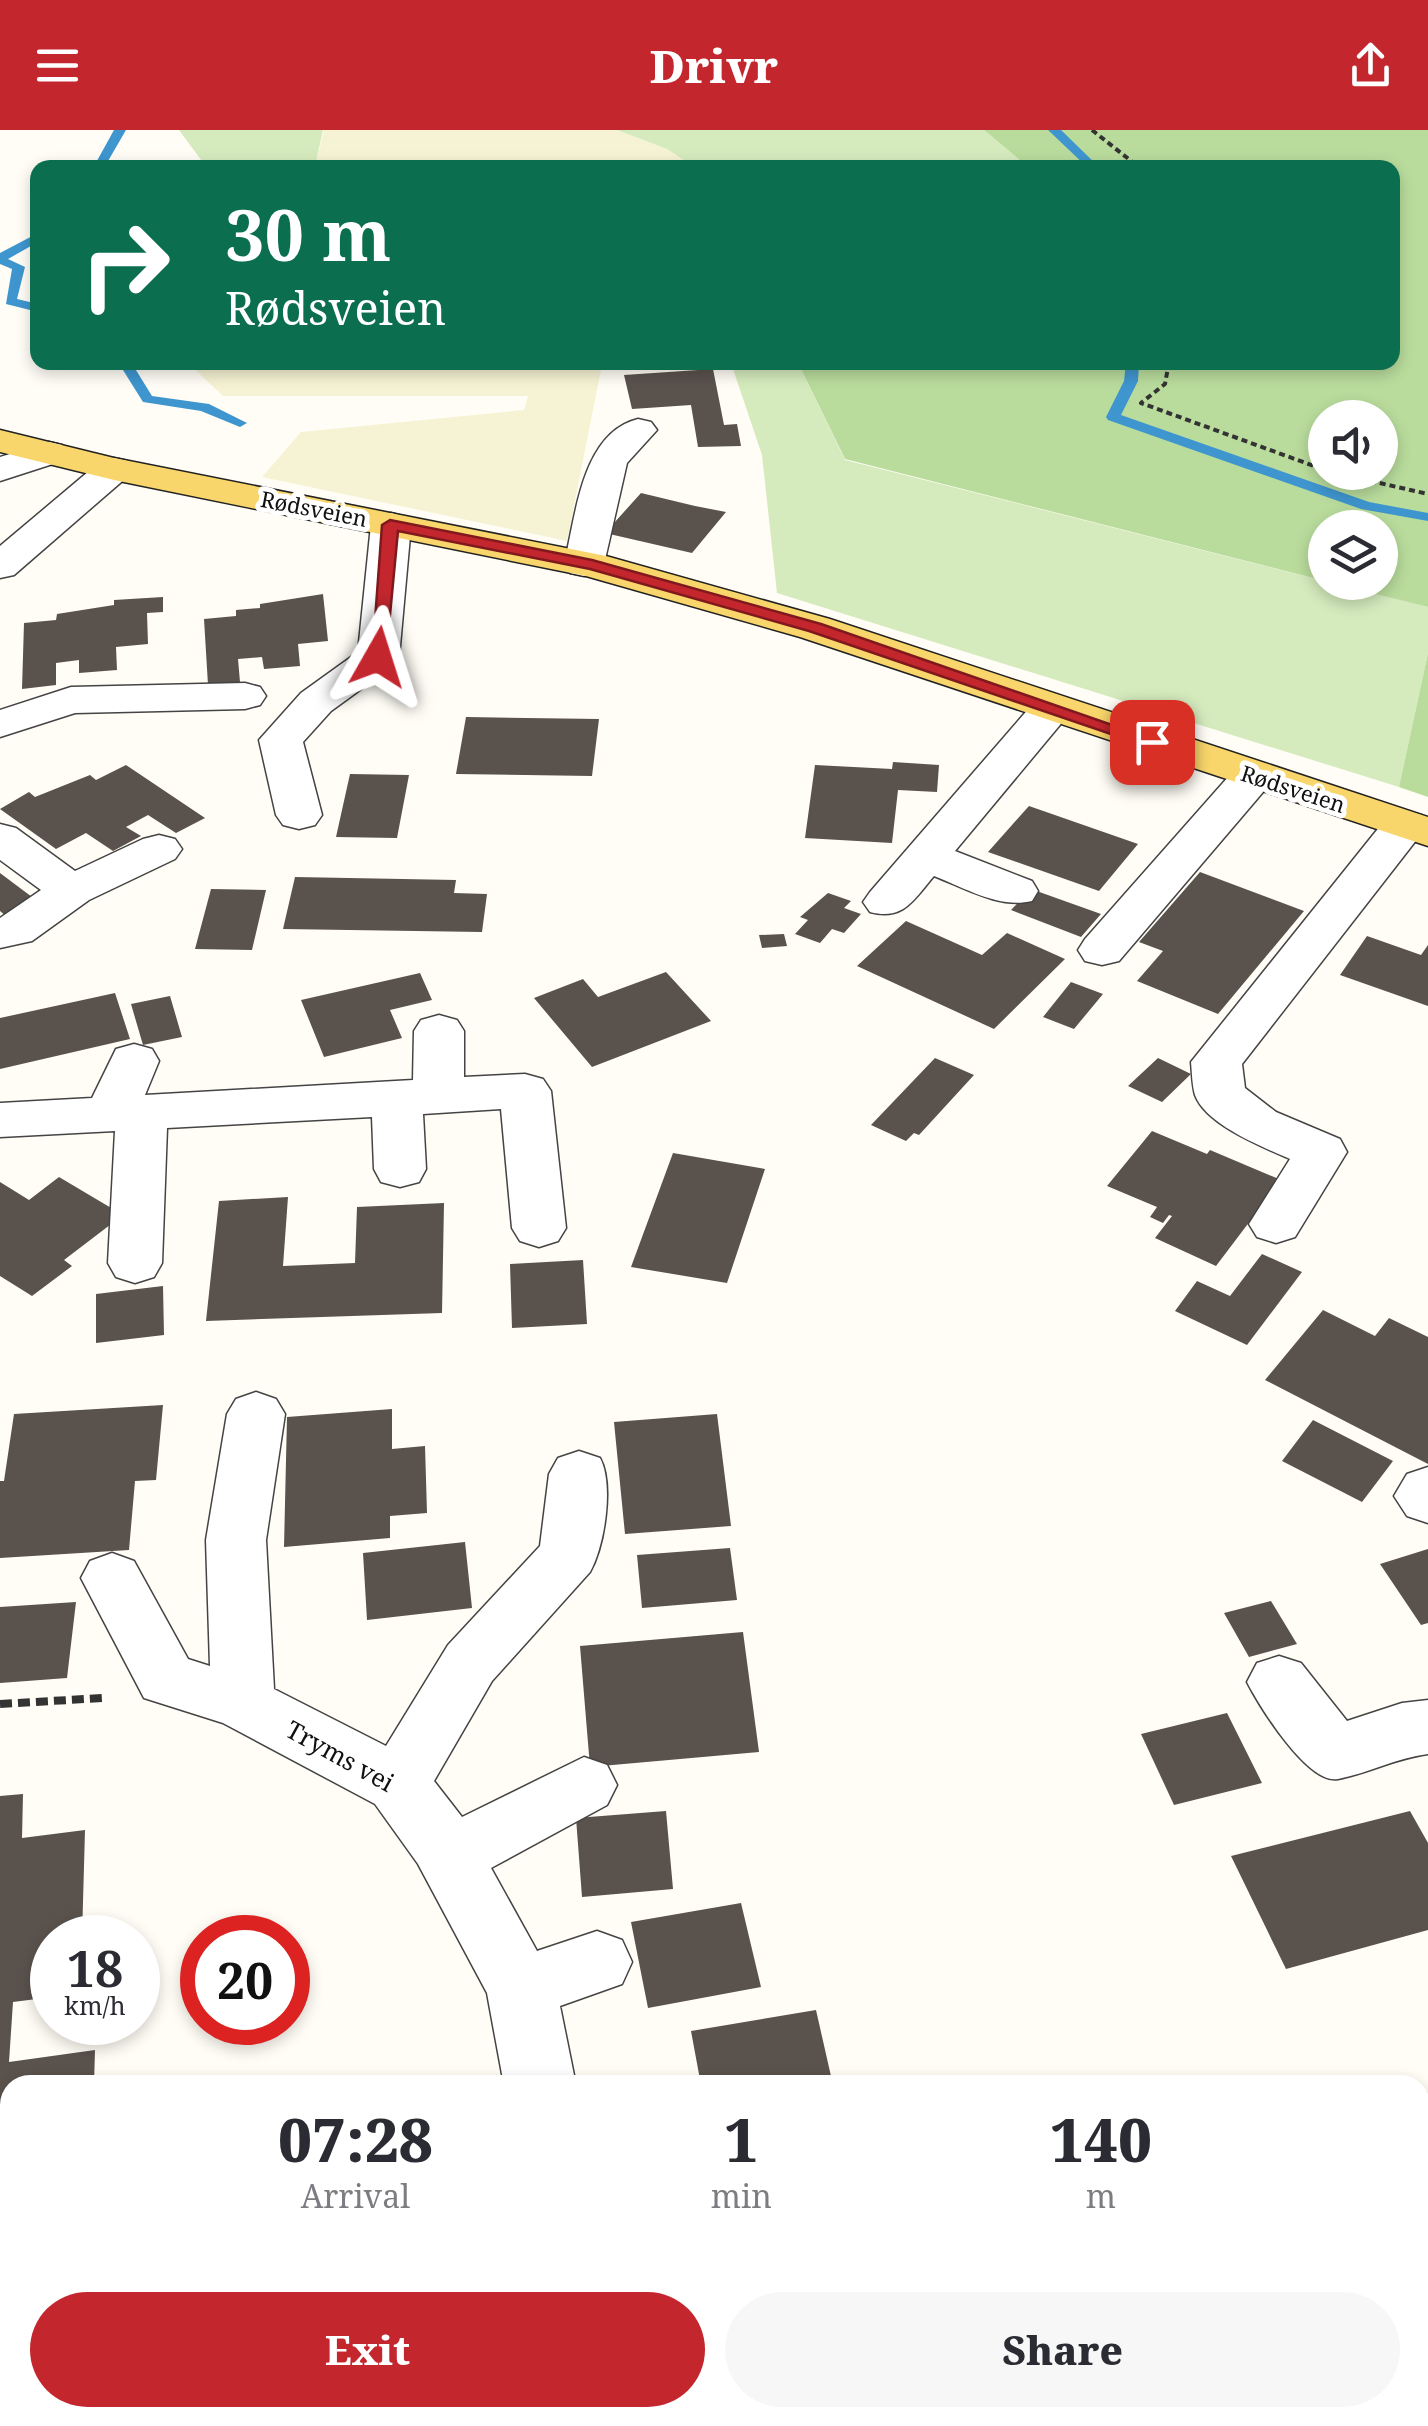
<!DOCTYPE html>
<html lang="en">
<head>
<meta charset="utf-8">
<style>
  body { margin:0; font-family:"Noto Serif",serif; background:#f7f7f7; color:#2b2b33; height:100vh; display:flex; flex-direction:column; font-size:38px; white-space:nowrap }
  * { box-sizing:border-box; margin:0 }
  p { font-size:32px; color:#7c7c81 }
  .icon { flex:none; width:55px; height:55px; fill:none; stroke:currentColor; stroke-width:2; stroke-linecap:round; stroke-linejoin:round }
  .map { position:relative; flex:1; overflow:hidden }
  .panel { position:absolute; left:0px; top:1945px; width:1430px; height:352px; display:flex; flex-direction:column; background:#fff; border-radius:30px 30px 0 0; box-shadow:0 5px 15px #0003 }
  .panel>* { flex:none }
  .hud { position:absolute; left:30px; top:30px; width:1370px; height:210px; border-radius:20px; box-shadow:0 5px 15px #0003; background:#0b6e4f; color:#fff; overflow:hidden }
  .fabs { position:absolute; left:1308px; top:270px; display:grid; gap:20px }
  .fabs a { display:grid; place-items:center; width:90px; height:90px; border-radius:50%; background:#fff; box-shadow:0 5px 15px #0003; font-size:50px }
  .speed { position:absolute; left:30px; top:1785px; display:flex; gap:20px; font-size:50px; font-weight:700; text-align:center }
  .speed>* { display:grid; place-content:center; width:130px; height:130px; border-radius:50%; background:#fff; box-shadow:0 5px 15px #0003; line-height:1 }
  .speed small { font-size:25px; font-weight:400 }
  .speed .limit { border:15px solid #d22; background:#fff; color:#111 }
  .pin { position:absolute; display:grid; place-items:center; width:85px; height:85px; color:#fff; margin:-42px; border-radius:20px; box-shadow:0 5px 15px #0006 }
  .me { position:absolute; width:110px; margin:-55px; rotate:6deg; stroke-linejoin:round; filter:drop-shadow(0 0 8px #0008) }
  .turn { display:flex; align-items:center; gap:35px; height:210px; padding:0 30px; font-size:45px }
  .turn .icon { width:130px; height:130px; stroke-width:2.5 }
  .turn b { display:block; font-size:70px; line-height:85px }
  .eta { display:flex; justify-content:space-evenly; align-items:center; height:170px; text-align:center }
  .eta b { font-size:60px; font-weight:800; line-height:70px }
  .primary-button { display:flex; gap:20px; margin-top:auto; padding:20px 30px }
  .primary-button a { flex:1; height:115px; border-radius:60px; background:#c4262e; color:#fff; font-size:40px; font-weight:800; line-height:115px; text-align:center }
  .primary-button a+a { background:#f7f7f7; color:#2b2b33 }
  header { display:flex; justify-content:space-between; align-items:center; height:130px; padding:0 30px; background:#c4262e; color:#fff; font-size:45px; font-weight:800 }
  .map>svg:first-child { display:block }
</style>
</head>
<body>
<header><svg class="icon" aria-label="menu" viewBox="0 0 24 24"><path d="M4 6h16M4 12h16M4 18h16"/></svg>Drivr<svg class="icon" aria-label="share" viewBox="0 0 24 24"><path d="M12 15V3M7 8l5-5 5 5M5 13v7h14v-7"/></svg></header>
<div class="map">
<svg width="1428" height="2296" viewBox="0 0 1428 2296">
  <rect width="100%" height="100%" fill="#fffdf5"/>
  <path fill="#f6f3d4" d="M324 0H617L667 19 694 37 315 38Z
    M188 233V232L609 233 602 235 567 411 262 347 301 302 524 280 528 266H223Z"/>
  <path fill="#d5ebbd" d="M179 0H323L315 37 207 38Z
    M617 0H984L1028 37H694L667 19Z
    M731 233H798L845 330 1428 477V523L1399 657 777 463 762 325Z"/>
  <path fill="#b9dc9c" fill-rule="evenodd" d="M984 0H1428V477L1331 453 1380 452V398H1325V451L845 329 798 233 1392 232V38L1028 37ZM1325 288H1380V342H1325Z
    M1428 523V667L1399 657Z"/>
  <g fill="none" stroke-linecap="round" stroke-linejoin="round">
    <path fill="#3f96cf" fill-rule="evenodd" d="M114 0H126L104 38H93Z
      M1048 0H1061L1100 38H1088Z
      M38 103V112L8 129 25 137 17 169 38 174V182L6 174 12 139 0 134V123Z
      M118 232H131L152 266 209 274 247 293 240 297 201 281 143 272Z
      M1126 232H1139L1138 251 1121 285 1369 372 1428 383V391L1361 379 1108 290 1106 287 1124 251Z"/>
  </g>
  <path fill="#5a524d" d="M713 239 724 295 737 294 741 316 698 317 691 275 632 279 624 245Z
    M641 363 695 376 726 382 692 423 605 403Z
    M323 464 328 511 298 514 300 536 264 539 262 527 238 529 240 552 208 555 204 489 236 486V480L260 478V474Z
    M163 467V482L147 483 148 514 116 517 117 540 79 543V530L56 533V555L22 559 24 493 56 490 57 484 114 475V470Z
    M466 587 599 589 592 646 456 644Z
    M893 632 939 635 937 662 898 660 892 713 805 708 815 635 892 639Z
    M126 635 205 688 176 703 148 685 126 697 141 706 113 721 86 703 56 719 0 679 29 662 35 667 90 645 96 650Z
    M350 644 409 645 397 708 336 707Z
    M1029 676 1138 714 1099 761 988 722Z
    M1200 742 1304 781 1218 884 1137 851 1163 821 1139 812Z
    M0 743 36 770 6 786 0 781Z
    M295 747 456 750 454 763 487 764 482 802 283 799Z
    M211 759 266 760 252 820 195 819Z
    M1031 759 1101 784 1081 807 1011 780Z
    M828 763 851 771 844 778 861 784 844 803 832 799 820 813 795 804 808 790 800 787Z
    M906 791 982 825 1007 803 1065 829 994 899 857 836Z
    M784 804 787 816 762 818 759 805Z
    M1367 806 1421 825 1428 815V876L1340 845Z
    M666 842 711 891 592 937 534 868 583 849 598 867Z
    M420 843 432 870 390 880 402 908 324 927 301 870Z
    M1071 852 1103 864 1074 899 1043 887Z
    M115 863 130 909 0 939V888Z
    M170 866 182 907 143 915 131 874Z
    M935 928 974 945 919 1005 914 1003 906 1011 871 995Z
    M1158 928 1191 944 1162 972 1128 956Z
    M1152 1001 1207 1024 1210 1020 1281 1050 1216 1136 1155 1108 1172 1086 1169 1085 1163 1093 1150 1087 1157 1077 1107 1056Z
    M673 1023 765 1039 727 1153 631 1137Z
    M59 1047 123 1085 64 1130 72 1136 32 1166 0 1146V1052L29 1070Z
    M288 1067 283 1136 355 1133 357 1077 444 1073 442 1183 206 1191 219 1071Z
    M1262 1124 1302 1142 1247 1215 1175 1181 1197 1151 1230 1166Z
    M583 1130 587 1194 512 1198 510 1134Z
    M163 1156 164 1205 96 1213V1164Z
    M1323 1180 1375 1206 1389 1188 1428 1207V1334L1265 1250Z
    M163 1275 156 1350 135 1351 129 1420 0 1428V1351H4L14 1284Z
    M392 1279V1319L425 1316 427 1383 390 1386V1408L284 1417 287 1287Z
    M717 1284 731 1396 625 1404 614 1292Z
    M1313 1290 1393 1331 1362 1372 1282 1331Z
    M465 1412 472 1478 367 1490 363 1423Z
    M730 1418 737 1470 642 1478 637 1425Z
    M1428 1419V1493L1421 1495 1380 1434Z
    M1271 1471 1297 1514 1249 1527 1224 1483Z
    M76 1472 67 1548 0 1553V1477Z
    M743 1502 759 1622 590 1637 580 1516Z
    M1227 1583 1262 1653 1174 1675 1141 1604Z
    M23 1664 22 1708 85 1700 82 1808H52V1867L13 1872 9 1932 95 1920 94 1955H10V2055L4 2056 0 2070V1666Z
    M666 1681 673 1759 582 1767 576 1688Z
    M1410 1681 1428 1713V1800L1286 1839 1231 1726Z
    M741 1773 761 1857 648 1878 631 1792Z
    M816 1880 833 1955H701L691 1901Z
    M10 2120V2254L0 2256V2121Z
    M1052 2288H1163L1165 2296H1054Z"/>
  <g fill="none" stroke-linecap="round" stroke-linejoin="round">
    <defs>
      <path id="minor" d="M638 289 651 292 657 300 627 333 604 434 598 443 584 446 570 443 564 434C576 387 581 303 638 289Z
        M49 312 62 315 68 323 62 331 0 351V327Z
        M114 328 127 331 133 339 127 347 14 445 0 448V416L101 331Z
        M391 383 405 387 411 395 399 527 393 536 331 581 303 612 322 685 315 695 299 699 283 695 276 685 259 610 301 563 358 522 371 395 377 387Z
        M245 553 260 557 266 566 260 575 245 579 75 583 0 607V580L71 557Z
        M1052 565 1067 569 1074 578 955 721 1032 751 1038 761 1032 771C999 779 965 758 934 746 914 769 904 791 870 782L863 772 870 762 1037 569Z
        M1253 633 1269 637 1275 646 1269 655 1119 831 1102 835 1085 831 1078 820 1085 809 1237 637Z
        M1405 681 1421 685 1428 695 1242 934 1245 958 1276 982 1340 1009 1347 1022 1295 1107 1276 1113 1257 1107 1249 1094 1290 1029C1263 1017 1206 995 1195 965 1192 955 1192 942 1191 932L1389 685Z
        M0 694 16 698 75 741 143 709 159 705 175 709 182 719 175 729 89 770 32 811 0 818V788L41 760 0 730Z
        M439 885 457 890 464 901V947L525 944 543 949 551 961 566 1098 558 1111 539 1117 520 1111 512 1098 501 979 423 984 426 1039 419 1052 400 1057 381 1052 374 1039 372 987 167 998 162 1133 154 1147 135 1153 116 1147 108 1133 115 1001 0 1007V973L92 968 116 919 134 914 152 919 159 931 145 965 413 950 414 901 421 890Z
        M256 1262 276 1269 285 1284 266 1410 274 1559 386 1616 448 1515 540 1416 549 1344 558 1328 579 1321 600 1328C614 1354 605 1415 590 1442L492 1551 434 1651 462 1687 584 1627 607 1635 617 1655 607 1675 491 1738 537 1821 597 1801 622 1810 632 1832 622 1854 560 1876 576 1955H504L487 1863 418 1734 375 1674 223 1593 144 1568 81 1448 90 1431 112 1423 134 1431 188 1529 210 1536 206 1410 227 1284 236 1269Z
        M1428 1337V1393L1407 1386 1394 1366 1407 1344Z
        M1279 1526 1301 1533 1347 1591 1402 1573 1428 1570V1624C1396 1628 1369 1643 1338 1649 1308 1655 1260 1577 1247 1552L1257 1533Z
        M559 2288H637L638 2296H560Z"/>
      <path id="major" d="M0 300 114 328 606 426 830 489 1428 687V716L800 507 586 446 114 350 0 322Z"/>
    </defs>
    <use href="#minor" stroke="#444" stroke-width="3"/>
    <use href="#major" stroke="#222" stroke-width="3"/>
    <path stroke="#333" stroke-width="4" stroke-dasharray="6 4" stroke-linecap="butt" d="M1092 0 1140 38
      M1169 232 1165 254 1141 273 1325 340
      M1331 342 1428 364"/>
    <path stroke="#333" stroke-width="8" stroke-dasharray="12 6" stroke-linecap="butt" d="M0 1574 103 1568"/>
    <use href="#minor" fill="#fff" fill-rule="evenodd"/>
    <use href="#major" fill="#f9d66b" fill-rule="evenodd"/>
  </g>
  <path fill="#c4262e" stroke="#7f191e" stroke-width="2.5" d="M390 390 592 430 821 494 1161 612 1159 616H1146L809 501 590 439 398 401 386 527 372 531 382 395Z"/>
  <g text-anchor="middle" stroke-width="10" stroke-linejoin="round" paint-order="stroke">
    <g font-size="22" fill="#111" stroke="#fff">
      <text transform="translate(314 379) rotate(11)" y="8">Rødsveien</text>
      <text transform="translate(1293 659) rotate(18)" y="8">Rødsveien</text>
    </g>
    <g font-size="25" fill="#111" stroke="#fff">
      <text transform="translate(340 1626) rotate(29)" y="9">Tryms vei</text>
    </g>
  </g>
</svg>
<div class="fabs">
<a><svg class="icon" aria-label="sound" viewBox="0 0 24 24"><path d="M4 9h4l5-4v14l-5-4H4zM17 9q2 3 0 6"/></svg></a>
<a><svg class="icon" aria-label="layers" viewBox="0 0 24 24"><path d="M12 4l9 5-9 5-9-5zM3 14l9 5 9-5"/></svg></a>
</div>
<div class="speed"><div>18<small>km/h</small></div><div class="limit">20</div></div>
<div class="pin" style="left:1152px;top:612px;background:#d93025"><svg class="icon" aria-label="arrive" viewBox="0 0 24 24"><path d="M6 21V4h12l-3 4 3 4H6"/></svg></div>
<svg class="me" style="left:378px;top:527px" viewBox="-20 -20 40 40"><path d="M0-17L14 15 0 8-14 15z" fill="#c4262e" stroke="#fff" stroke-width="4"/></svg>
<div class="hud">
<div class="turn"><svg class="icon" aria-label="right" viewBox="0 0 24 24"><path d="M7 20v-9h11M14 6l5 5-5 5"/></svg><div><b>30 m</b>Rødsveien</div></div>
</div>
<section class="panel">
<div class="eta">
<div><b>07:28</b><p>Arrival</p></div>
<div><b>1</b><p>min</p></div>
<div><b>140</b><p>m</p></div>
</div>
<div class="primary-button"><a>Exit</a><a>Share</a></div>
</section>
</div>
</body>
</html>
